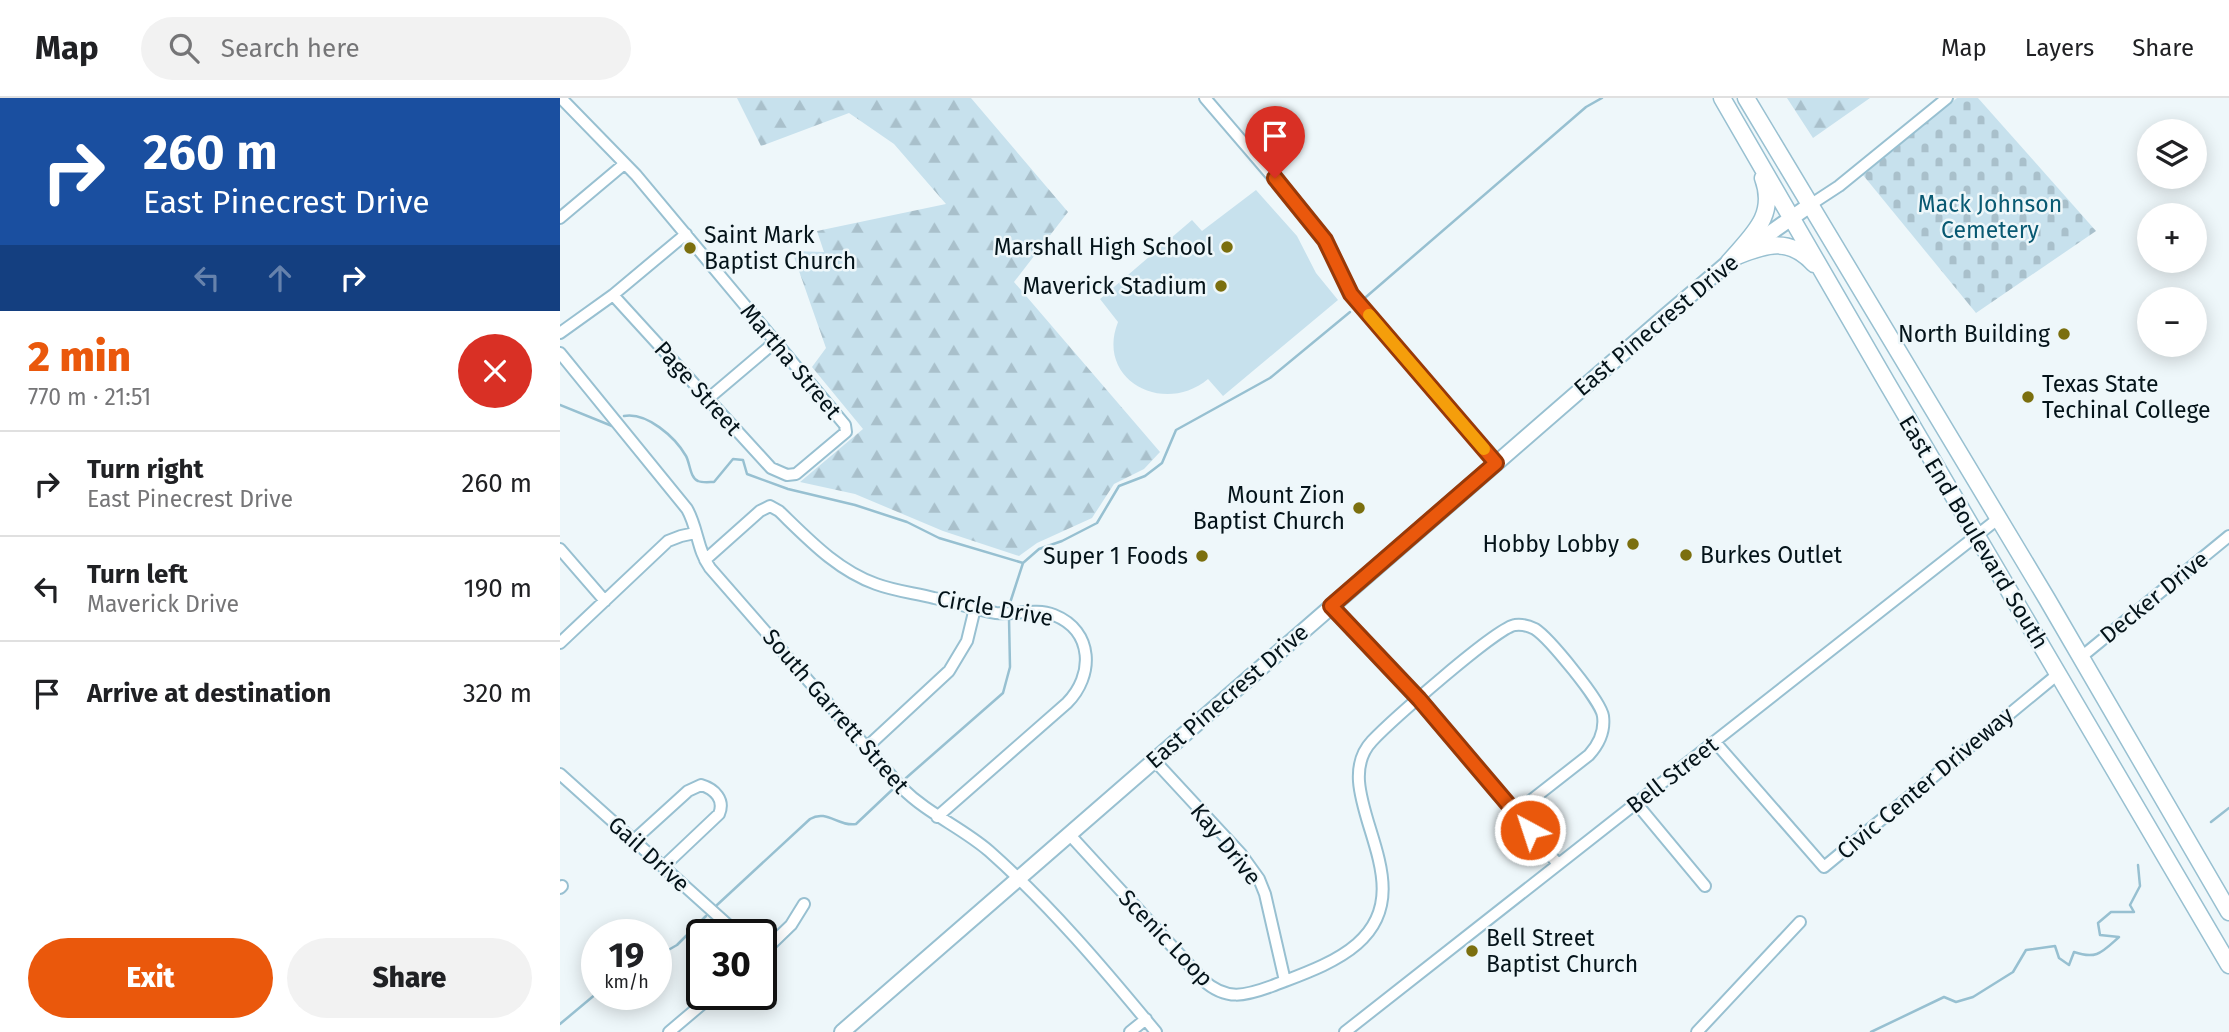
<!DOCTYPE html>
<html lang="en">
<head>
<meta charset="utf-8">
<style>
  body { margin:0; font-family:"Fira Sans",sans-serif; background:#f2f2f2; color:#202124; height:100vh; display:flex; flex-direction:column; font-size:26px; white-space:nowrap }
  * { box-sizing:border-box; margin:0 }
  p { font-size:23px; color:#757577 }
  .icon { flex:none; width:38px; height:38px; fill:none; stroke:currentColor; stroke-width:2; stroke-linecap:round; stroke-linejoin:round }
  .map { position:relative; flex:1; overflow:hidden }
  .details { display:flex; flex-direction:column; background:#fff; width:560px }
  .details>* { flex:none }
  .top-card { background:#1a4fa0; color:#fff; overflow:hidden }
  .controls { position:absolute; left:1577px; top:21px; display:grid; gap:14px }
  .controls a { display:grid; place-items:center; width:70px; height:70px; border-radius:50%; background:#fff; box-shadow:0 4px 18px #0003; font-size:35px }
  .speed { position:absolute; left:21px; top:821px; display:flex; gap:14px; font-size:35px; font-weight:700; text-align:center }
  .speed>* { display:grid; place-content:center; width:91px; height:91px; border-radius:50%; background:#fff; box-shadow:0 4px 18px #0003; line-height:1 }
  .speed small { font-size:18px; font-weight:400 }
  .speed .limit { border:4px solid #111; border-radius:10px; background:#fff; color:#111 }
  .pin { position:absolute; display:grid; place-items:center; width:60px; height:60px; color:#fff; margin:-72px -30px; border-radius:50% 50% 50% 0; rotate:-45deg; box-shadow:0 0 7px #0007 }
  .pin .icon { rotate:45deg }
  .me { position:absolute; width:77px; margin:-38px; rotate:320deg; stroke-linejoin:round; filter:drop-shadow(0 0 5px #0008) }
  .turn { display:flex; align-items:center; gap:24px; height:147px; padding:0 28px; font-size:32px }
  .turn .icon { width:91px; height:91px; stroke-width:2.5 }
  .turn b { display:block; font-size:49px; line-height:60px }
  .lanes { display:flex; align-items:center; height:66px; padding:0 28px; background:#0003; justify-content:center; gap:35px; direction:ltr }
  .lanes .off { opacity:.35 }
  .round { display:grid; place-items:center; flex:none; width:74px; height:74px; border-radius:37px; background:#f2f2f2 }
  .overview { display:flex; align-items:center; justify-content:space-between; height:119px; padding:0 28px }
  h1 { font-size:42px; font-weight:800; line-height:52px; color:#ea580c }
  .cta { display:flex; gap:14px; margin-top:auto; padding:14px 28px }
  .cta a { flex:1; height:80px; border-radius:42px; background:#ea580c; color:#fff; font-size:28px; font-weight:800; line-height:80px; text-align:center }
  .cta a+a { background:#f2f2f2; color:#202124 }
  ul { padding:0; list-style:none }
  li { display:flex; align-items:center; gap:21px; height:105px; padding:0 28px; border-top:2px solid #e0e0e0 }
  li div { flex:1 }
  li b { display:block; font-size:26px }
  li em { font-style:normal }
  header { display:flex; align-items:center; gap:42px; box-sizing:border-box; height:98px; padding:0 35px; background:#fff; border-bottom:2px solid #e0e0e0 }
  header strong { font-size:33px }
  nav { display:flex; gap:38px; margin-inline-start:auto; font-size:24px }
  .search { width:490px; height:63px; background:#f2f2f2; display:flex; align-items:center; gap:18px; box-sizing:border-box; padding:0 24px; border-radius:38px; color:#757577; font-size:26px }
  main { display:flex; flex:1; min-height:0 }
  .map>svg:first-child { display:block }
</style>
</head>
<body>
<header>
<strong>Map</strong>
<div class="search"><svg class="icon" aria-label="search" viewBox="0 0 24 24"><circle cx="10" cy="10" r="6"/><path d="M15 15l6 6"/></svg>Search here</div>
<nav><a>Map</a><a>Layers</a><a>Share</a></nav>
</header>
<main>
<section class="details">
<div class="top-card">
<div class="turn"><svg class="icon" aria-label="right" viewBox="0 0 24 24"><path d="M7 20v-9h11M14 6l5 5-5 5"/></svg><div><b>260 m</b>East Pinecrest Drive</div></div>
<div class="lanes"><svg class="icon off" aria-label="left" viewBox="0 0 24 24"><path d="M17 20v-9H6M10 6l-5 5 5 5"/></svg><svg class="icon off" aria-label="ahead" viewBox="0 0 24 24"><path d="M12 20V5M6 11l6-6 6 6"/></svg><svg class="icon" aria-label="right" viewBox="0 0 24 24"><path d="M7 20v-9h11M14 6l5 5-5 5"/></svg></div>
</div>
<div class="overview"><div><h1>2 min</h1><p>770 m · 21:51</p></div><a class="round" style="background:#d93025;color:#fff"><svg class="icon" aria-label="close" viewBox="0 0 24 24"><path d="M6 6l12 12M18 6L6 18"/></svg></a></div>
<ul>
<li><svg class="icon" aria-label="right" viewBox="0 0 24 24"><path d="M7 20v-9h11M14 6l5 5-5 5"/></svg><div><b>Turn right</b><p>East Pinecrest Drive</p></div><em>260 m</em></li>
<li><svg class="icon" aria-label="left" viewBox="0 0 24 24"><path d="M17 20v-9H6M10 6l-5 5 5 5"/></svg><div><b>Turn left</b><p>Maverick Drive</p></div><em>190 m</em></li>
<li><svg class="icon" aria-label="arrive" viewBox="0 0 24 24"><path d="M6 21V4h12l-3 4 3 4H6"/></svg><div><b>Arrive at destination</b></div><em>320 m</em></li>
</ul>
<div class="cta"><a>Exit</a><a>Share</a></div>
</section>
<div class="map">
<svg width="1669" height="934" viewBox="0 0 1669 934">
  <defs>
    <pattern id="forest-firs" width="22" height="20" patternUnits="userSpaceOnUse" patternTransform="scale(1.75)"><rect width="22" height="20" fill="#c7e1ed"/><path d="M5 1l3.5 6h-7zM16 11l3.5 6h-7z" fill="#a9c0cb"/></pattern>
    <pattern id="cemetery-stones" width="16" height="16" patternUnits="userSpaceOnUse" patternTransform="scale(1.75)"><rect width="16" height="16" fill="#c7e1ed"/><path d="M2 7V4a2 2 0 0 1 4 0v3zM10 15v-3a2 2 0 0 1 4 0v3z" fill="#a9c0cb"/></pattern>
  </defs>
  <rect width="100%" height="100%" fill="#eef7fa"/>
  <path fill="#c7e1ed" d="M696 92 737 138 756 175 778 202 663 298 648 281C604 318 535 282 558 224L540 201 632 122 642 133Z"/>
  <path fill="url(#forest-firs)" d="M177 0H411L508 114 454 184 600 354 584 371 554 386 532 420 477 445 459 458 383 433 295 396 240 384 303 331 252 269 266 250 232 153 264 154 257 133 386 106 334 46 289 15 201 48Z
    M1227 0H1310L1253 40Z"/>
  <path fill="url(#cemetery-stones)" d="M1397 0H1418L1536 133 1416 215 1303 77Z"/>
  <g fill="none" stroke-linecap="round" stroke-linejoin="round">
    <path stroke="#97c0d1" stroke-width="2.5" d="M806 199 1026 9 1042 0
      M0 307 52 328
      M64 318C87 314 115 339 126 358 130 365 130 380 138 383 142 385 150 384 154 384L173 361 183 362 187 376 228 391 295 407 347 424 379 440 463 465 479 451 502 443 537 425 559 388 585 378 602 365 616 332 710 280 790 214
      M449 508 463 465
      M346 680 443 595 450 569 449 520
      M1651 724 1669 710
      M157 807 250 721C267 711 278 729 296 726L333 691
      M96 859 117 847 146 818
      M0 926 37 895
      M1311 934 1384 899 1396 904 1413 899 1453 874 1466 852 1495 848 1499 860 1509 867 1514 854C1537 862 1542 854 1559 839L1540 837 1538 825 1551 814H1574L1570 807 1580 788 1578 767"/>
    <defs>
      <path id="minor" d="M1 0 76 77 285 327 286 334 236 376 227 377 211 370 53 197
        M645 0 759 133 795 201 936 365
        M1250 107 1279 88 1387 0
        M0 120 63 67
        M0 235 53 197 126 136
        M0 255 127 411C138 430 137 452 150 470L342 690C368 716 401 729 429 753 490 807 544 871 596 934
        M149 300 215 244
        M0 451 45 503
        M145 462 200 413 210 408 219 413C249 442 277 472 316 486 335 493 354 495 374 500 394 504 415 512 436 515 455 517 476 510 494 517 534 533 534 578 507 605L377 719
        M771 508 859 601 998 766
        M0 545 108 443 121 438 135 435
        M1520 560 1669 438
        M1155 644 1264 769 1498 576
        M307 649 389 573 407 543 415 510
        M594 662 681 756 699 781 705 796 725 883
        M0 676 178 836
        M1076 705 1145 788
        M509 736 643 882C666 903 685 898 712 888 740 877 774 866 797 846 868 785 764 694 812 643 829 625 937 529 955 527 962 526 969 528 975 531 989 540 1041 603 1043 618 1045 633 1039 646 1029 657L955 715
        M74 742 128 693 141 687C155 691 165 702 159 716L103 769
        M0 790 2 788
        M201 856 231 827 244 806
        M109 934 154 896
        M570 934 586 921
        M785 934 1439 420
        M1137 934 1240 824"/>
      <path id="major" d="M282 934 1101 222 1169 164 1250 107"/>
      <path id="highway" d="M1162 0 1327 285 1669 867
        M1186 0 1487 501 1669 814
        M1177 158C1207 146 1230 139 1254 166
        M1169 164C1192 137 1217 118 1203 80"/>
    </defs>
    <use href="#minor" stroke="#98c0d1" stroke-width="14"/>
    <use href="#major" stroke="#98c0d1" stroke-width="18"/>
    <use href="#highway" stroke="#98c0d1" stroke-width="19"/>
    <use href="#minor" stroke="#fff" stroke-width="10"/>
    <use href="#major" stroke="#fff" stroke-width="14"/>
    <use href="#highway" stroke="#fff" stroke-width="16"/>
  </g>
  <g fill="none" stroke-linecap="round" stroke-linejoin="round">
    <defs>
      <path id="route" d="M715 80 765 142 791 196 936 365 771 508 859 601 970 732"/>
    </defs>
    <use href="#route" stroke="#983908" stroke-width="18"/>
    <use href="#route" stroke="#ea580c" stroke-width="12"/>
    <path stroke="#f59e0b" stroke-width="12" d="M809 217 924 351"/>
  </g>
  <g fill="#7b6f0e" stroke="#eef7fa" stroke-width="2.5">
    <circle cx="667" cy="149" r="7"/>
    <circle cx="130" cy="150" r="7"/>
    <circle cx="661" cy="188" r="7"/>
    <circle cx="1504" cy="236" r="7"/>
    <circle cx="1468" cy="299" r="7"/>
    <circle cx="799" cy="410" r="7"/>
    <circle cx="1073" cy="446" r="7"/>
    <circle cx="1126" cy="457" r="7"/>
    <circle cx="642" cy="458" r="7"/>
    <circle cx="912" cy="853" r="7"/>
  </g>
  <g text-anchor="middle" stroke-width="5" stroke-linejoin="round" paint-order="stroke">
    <g font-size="23" fill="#085972" stroke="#eef7fa">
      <text x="1430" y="114">Mack Johnson<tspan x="1430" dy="26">Cemetery</tspan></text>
    </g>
    <g font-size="23" fill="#041319" stroke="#eef7fa" text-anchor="end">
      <text x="144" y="145" text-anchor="start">Saint Mark<tspan x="144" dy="26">Baptist Church</tspan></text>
      <text x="653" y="157">Marshall High School</text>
      <text x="647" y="196">Maverick Stadium</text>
      <text x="1490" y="244">North Building</text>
      <text x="1482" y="294" text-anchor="start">Texas State<tspan x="1482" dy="26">Techinal College</tspan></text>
      <text x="785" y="405">Mount Zion<tspan x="785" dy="26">Baptist Church</tspan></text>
      <text x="1059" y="454">Hobby Lobby</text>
      <text x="1140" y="465" text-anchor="start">Burkes Outlet</text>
      <text x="628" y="466">Super 1 Foods</text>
      <text x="926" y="848" text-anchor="start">Bell Street<tspan x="926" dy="26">Baptist Church</tspan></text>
    </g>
    <g font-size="23" fill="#041319" stroke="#eef7fa">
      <text transform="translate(1096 227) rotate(-40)" y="8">East Pinecrest Drive</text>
      <text transform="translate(231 263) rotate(50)" y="8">Martha Street</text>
      <text transform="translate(138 290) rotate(48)" y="8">Page Street</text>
      <text transform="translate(1414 434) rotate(59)" y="8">East End Boulevard South</text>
      <text transform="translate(1594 499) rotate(-39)" y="8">Decker Drive</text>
      <text transform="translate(435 510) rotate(10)" y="8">Circle Drive</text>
      <text transform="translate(667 598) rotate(-41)" y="8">East Pinecrest Drive</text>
      <text transform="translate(276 613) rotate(49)" y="8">South Garrett Street</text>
      <text transform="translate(1112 677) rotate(-38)" y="8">Bell Street</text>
      <text transform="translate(1365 685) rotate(-40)" y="8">Civic Center Driveway</text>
      <text transform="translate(666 746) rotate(51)" y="8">Kay Drive</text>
      <text transform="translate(89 756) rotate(42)" y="8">Gail Drive</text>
      <text transform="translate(606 840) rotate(46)" y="8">Scenic Loop</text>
    </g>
  </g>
</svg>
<div class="controls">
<a><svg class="icon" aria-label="layers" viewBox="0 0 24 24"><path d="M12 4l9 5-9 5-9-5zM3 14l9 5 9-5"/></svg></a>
<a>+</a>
<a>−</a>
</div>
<div class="speed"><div>19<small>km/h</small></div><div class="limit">30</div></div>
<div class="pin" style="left:715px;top:80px;background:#d93025"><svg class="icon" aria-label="arrive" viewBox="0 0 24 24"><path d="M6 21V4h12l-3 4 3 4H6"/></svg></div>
<svg class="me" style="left:970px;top:732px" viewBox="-20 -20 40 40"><circle r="17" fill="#ea580c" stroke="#fff" stroke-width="3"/><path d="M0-11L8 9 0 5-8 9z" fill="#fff"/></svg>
</div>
</main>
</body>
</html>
